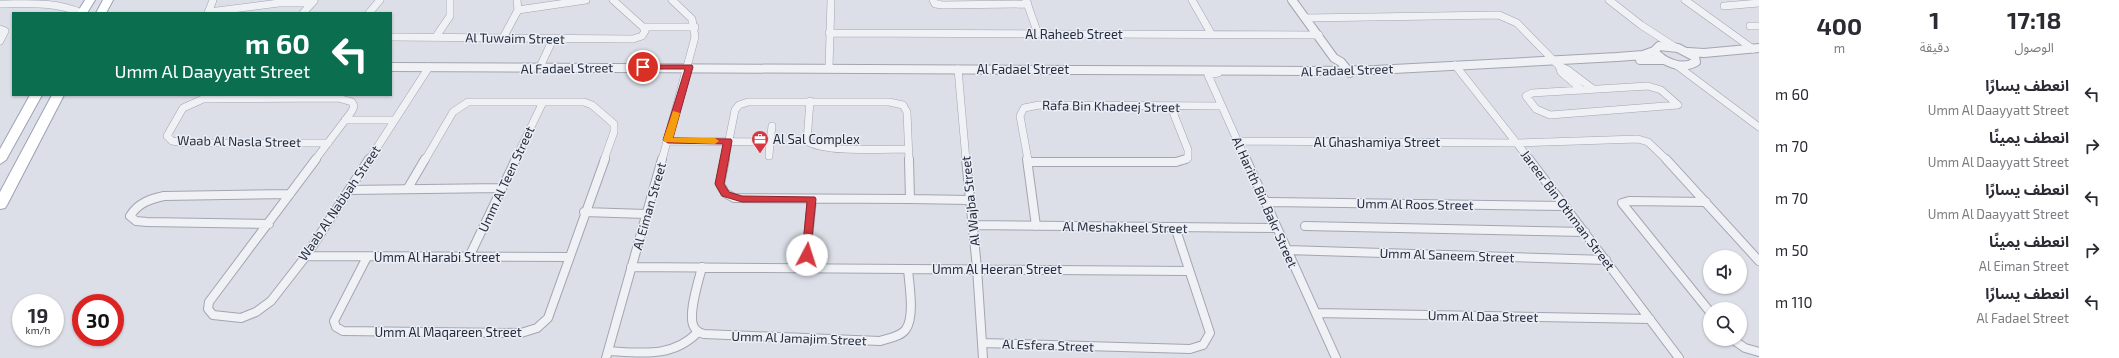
<!DOCTYPE html>
<html lang="ar">
<head>
<meta charset="utf-8">
<style>
  body { margin:0; font-family:"Exo 2","Noto Sans Arabic",sans-serif; background:#f7f7f7; color:#2b2b33; direction:rtl; height:100vh; display:flex; flex-direction:column; font-size:15px; white-space:nowrap }
  * { box-sizing:border-box; margin:0 }
  p { font-size:13px; color:#7c7c81 }
  .icon { flex:none; width:22px; height:22px; fill:none; stroke:currentColor; stroke-width:2; stroke-linecap:round; stroke-linejoin:round }
  .map { position:relative; flex:1; overflow:hidden; direction:ltr }
  .side { display:flex; flex-direction:column; background:#fff; width:360px }
  .side>* { flex:none }
  .banner { position:absolute; left:12px; top:12px; width:380px; height:84px; border-radius:0px; box-shadow:0 1px 3px #0004; direction:rtl; background:#0b6e4f; color:#fff; overflow:hidden }
  .buttons { position:absolute; left:1703px; top:250px; display:grid; gap:8px }
  .buttons a { display:grid; place-items:center; width:44px; height:44px; border-radius:50%; background:#fff; box-shadow:0 1px 3px #0004; font-size:20px }
  .speed { position:absolute; left:12px; top:294px; display:flex; gap:8px; font-size:20px; font-weight:700; text-align:center }
  .speed>* { display:grid; place-content:center; width:52px; height:52px; border-radius:50%; background:#fff; box-shadow:0 1px 3px #0004; line-height:1 }
  .speed small { font-size:10px; font-weight:400 }
  .speed .limit { border:6px solid #d22; background:#fff; color:#111 }
  .pin { position:absolute; display:grid; place-items:center; width:34px; height:34px; color:#fff; margin:-17px; border:2px solid #fff; border-radius:50%; box-shadow:0 1px 4px #0007 }
  .me { position:absolute; width:44px; margin:-22px; rotate:5deg; stroke-linejoin:round; filter:drop-shadow(0 0 3px #0008) }
  .turn { display:flex; align-items:center; gap:14px; height:84px; padding:0 16px; font-size:18px }
  .turn .icon { width:52px; height:52px; stroke-width:2.5 }
  .turn b { display:block; font-size:28px; line-height:34px }
  .eta { display:flex; justify-content:space-evenly; align-items:center; height:68px; text-align:center }
  .eta b { font-size:24px; font-weight:700; line-height:28px }
  ul { padding:0; list-style:none }
  li { display:flex; align-items:center; gap:12px; height:52px; padding:0 16px }
  li div { flex:1 }
  li b { display:block; font-size:15px }
  li em { font-style:normal }
  main { display:flex; flex:1; min-height:0 }
  .map>svg:first-child { display:block }
</style>
</head>
<body>
<main>
<section class="side">
<div class="eta">
<div><b>17:18</b><p>الوصول</p></div>
<div><b>1</b><p>دقيقة</p></div>
<div><b>400</b><p>m</p></div>
</div>
<ul>
<li><svg class="icon" aria-label="left" viewBox="0 0 24 24"><path d="M17 20v-9H6M10 6l-5 5 5 5"/></svg><div><b>انعطف يسارًا</b><p>Umm Al Daayyatt Street</p></div><em>60 m</em></li>
<li><svg class="icon" aria-label="right" viewBox="0 0 24 24"><path d="M7 20v-9h11M14 6l5 5-5 5"/></svg><div><b>انعطف يمينًا</b><p>Umm Al Daayyatt Street</p></div><em>70 m</em></li>
<li><svg class="icon" aria-label="left" viewBox="0 0 24 24"><path d="M17 20v-9H6M10 6l-5 5 5 5"/></svg><div><b>انعطف يسارًا</b><p>Umm Al Daayyatt Street</p></div><em>70 m</em></li>
<li><svg class="icon" aria-label="right" viewBox="0 0 24 24"><path d="M7 20v-9h11M14 6l5 5-5 5"/></svg><div><b>انعطف يمينًا</b><p>Al Eiman Street</p></div><em>50 m</em></li>
<li><svg class="icon" aria-label="left" viewBox="0 0 24 24"><path d="M17 20v-9H6M10 6l-5 5 5 5"/></svg><div><b>انعطف يسارًا</b><p>Al Fadael Street</p></div><em>110 m</em></li>
</ul>
</section>
<div class="map">
<svg width="1759" height="358" viewBox="0 0 1759 358">
  <rect width="100%" height="100%" fill="#dcdfe7"/>
  <g fill="none" stroke-linecap="round" stroke-linejoin="round">
    <defs>
      <path id="minor-far1" d="M933 0 935 4 943 5 1028 4
        M1026 0 1038 34
        M1192 0 1212 35
        M1609 0 1641 25 1675 47
        M1685 0 1753 49
        M0 4C27 4 56 1 81 13
        M1724 6 1759 3
        M518 10 586 0
        M209 12 279 3H312
        M208 13 213 0
        M303 13 314 1
        M369 13 380 0
        M1306 18 1499 15 1517 23 1559 66 1568 70 1593 89
        M1750 26H1759
        M643 27H695
        M0 29 5 31 0 41
        M829 33 1319 35
        M391 37 633 39 642 36 645 31 643 27 613 0
        M435 38 450 16V0
        M503 38 518 10 517 0
        M1675 64 1759 127
        M1455 65 1530 160
        M1559 66 1561 72 1582 90
        M829 68 831 0
        M539 69 553 39
        M958 69 966 160
        M1218 73 1208 75 1246 160
        M1648 86 1661 90 1678 105 1550 115 1536 109 1526 96 1532 93Z
        M810 101 807 141C823 153 885 149 907 149
        M1171 107 1188 150V158L1183 160
        M345 120H394
        M668 141 770 142 772 126
        M1238 141 1517 143 1638 139 1648 142 1667 160
        M769 156 770 142
        M315 160 352 111 354 106 352 102 338 98 203 99 183 108 167 136 172 141 185 143H328
        M369 160 429 67
        M425 160 453 112 468 102H584L592 105 614 124V132L604 160
        M515 160 543 102
        M662 160 695 37 692 19 672 0
        M725 160 735 110 739 105 748 102H889L903 105 907 112 909 160
        M1028 160 1020 116 1024 108 1039 105 1222 106"/>
      <path id="minor" d="M316 159 209 302 208 309 213 315 241 318 256 312 271 301 306 256 369 159
        M725 159 720 184 725 193 734 198 910 199
        M909 159 910 199
        M966 159 977 268 983 358
        M1027 159 1036 226
        M1246 159 1336 358
        M1529 159 1679 358
        M1666 159 1759 261
        M1028 162H1176L1186 159
        M408 188 425 159
        M349 190 502 188
        M910 199 969 200
        M1265 202 1565 206
        M1706 202 1629 201 1622 203 1710 312
        M584 212 646 214
        M269 224 147 222 136 221 130 216C138 203 150 199 164 196L290 194
        M972 225 1277 228
        M1305 226 1585 232
        M1287 250 1606 260
        M306 256 568 257
        M367 257 334 321 336 327 343 331 521 333 537 328 548 318 605 159
        M469 257 516 159
        M631 267 1189 271
        M702 267C699 280 687 315 694 327 696 331 700 333 704 334L880 341C888 338 901 337 906 329 915 316 909 284 908 269
        M805 269 812 199
        M1316 313 1650 319
        M1732 339 1745 348 1759 352
        M982 343 1190 349 1203 345 1210 333 1175 227
        M608 351C642 353 673 358 698 332
        M606 358 662 159"/>
      <path id="tertiary" d="M1292 0 1334 58 1341 62 1350 73
        M1659 46 1678 48 1695 57 1696 62C1682 70 1664 63 1654 51Z
        M1688 52 1704 53 1759 48
        M1640 60H1664
        M391 67 1308 71 1375 70 1617 57 1643 55 1654 51"/>
      <path id="primary" d="M85 0H95L87 13H77Z
        M103 0H113L106 13H96Z
        M30 95H42L6 160 0 164V149Z
        M52 95H64L7 205 5 208 0 209V192Z"/>
    </defs>
    <use href="#minor-far1" stroke="#a1a6b1" stroke-width="8"/>
    <use href="#minor" stroke="#a1a6b1" stroke-width="10"/>
    <use href="#tertiary" stroke="#a1a6b1" stroke-width="10"/>
    <use href="#primary" stroke="#9ba2b4" stroke-width="2"/>
    <use href="#minor-far1" stroke="#eff1f5" stroke-width="7"/>
    <use href="#minor" stroke="#eff1f5" stroke-width="8"/>
    <use href="#tertiary" stroke="#eff1f5" stroke-width="8"/>
    <use href="#primary" fill="#fff" fill-rule="evenodd"/>
  </g>
  <path fill="#d53840" stroke="#8a242a" d="M640 65H692L693 67 673 138 731 139 732 141 724 184 729 192 742 196 815 197 816 199 810 257 807 258 802 255 807 202H742L722 196 715 184 723 144 668 143 663 140 685 69H643L639 67Z"/>
  <path fill="#f59e0b" d="M673 111 680 113 673 138H715L719 141 715 144 665 142 663 140Z"/>
  <defs>
    <symbol id="office-pin" viewBox="-11 -11 22 30"><path d="M0 17L-7.5 6A9.5 9.5 0 1 1 7.5 6Z" fill="#d53840" stroke="#ebeef5"/><path d="M-6-3h4V-5.5h4V-3h4V5H-6ZM-1-4.5V-3h2v-1.5ZM-6 0V1H6V0Z" fill="#fff"/></symbol>
  </defs>
  <g fill-rule="evenodd">
    <use href="#office-pin" x="750" y="129" width="20" height="27"/>
  </g>
  <g text-anchor="middle" stroke-width="3" stroke-linejoin="round" paint-order="stroke">
    <g font-size="13" fill="#252c3e" stroke="#ebeef5">
      <text x="1074" y="39">Al Raheeb Street</text>
      <text transform="translate(515 38) rotate(1)" y="5">Al Tuwaim Street</text>
      <text transform="translate(567 68) rotate(-1)" y="5">Al Fadael Street</text>
      <text x="1023" y="74">Al Fadael Street</text>
      <text transform="translate(1347 70) rotate(-2)" y="5">Al Fadael Street</text>
      <text transform="translate(1111 106) rotate(1)" y="5">Rafa Bin Khadeej Street</text>
      <text transform="translate(239 141) rotate(1)" y="5">Waab Al Nasla Street</text>
      <text x="1377" y="147">Al Ghashamiya Street</text>
      <text transform="translate(506 179) rotate(-65)" y="5">Umm Al Teen Street</text>
      <text transform="translate(970 201) rotate(-96)" y="5">Al Wajba Street</text>
      <text transform="translate(1265 202) rotate(66)" y="5">Al Harith Bin Bakr Street</text>
      <text transform="translate(339 203) rotate(-56)" y="5">Waab Al Nabbah Street</text>
      <text transform="translate(1415 204) rotate(1)" y="5">Umm Al Roos Street</text>
      <text transform="translate(649 206) rotate(-74)" y="5">Al Eiman Street</text>
      <text transform="translate(1568 210) rotate(53)" y="5">Jareer Bin Othman Street</text>
      <text transform="translate(1125 227) rotate(1)" y="5">Al Meshakheel Street</text>
      <text transform="translate(1447 255) rotate(2)" y="5">Umm Al Saneem Street</text>
      <text x="437" y="262">Umm Al Harabi Street</text>
      <text x="997" y="274">Umm Al Heeran Street</text>
      <text transform="translate(1483 316) rotate(1)" y="5">Umm Al Daa Street</text>
      <text x="448" y="337">Umm Al Maqareen Street</text>
      <text transform="translate(799 338) rotate(2)" y="5">Umm Al Jamajim Street</text>
      <text transform="translate(1048 345) rotate(2)" y="5">Al Esfera Street</text>
    </g>
    <g font-size="13" fill="#252c3e" stroke="#ebeef5" text-anchor="start">
      <text x="773" y="144">Al Sal Complex</text>
    </g>
  </g>
</svg>
<div class="buttons">
<a><svg class="icon" aria-label="sound" viewBox="0 0 24 24"><path d="M4 9h4l5-4v14l-5-4H4zM17 9q2 3 0 6"/></svg></a>
<a><svg class="icon" aria-label="search" viewBox="0 0 24 24"><circle cx="10" cy="10" r="6"/><path d="M15 15l6 6"/></svg></a>
</div>
<div class="speed"><div>19<small>km/h</small></div><div class="limit">30</div></div>
<div class="pin" style="left:643px;top:67px;background:#d93025"><svg class="icon" aria-label="arrive" viewBox="0 0 24 24"><path d="M6 21V4h12l-3 4 3 4H6"/></svg></div>
<svg class="me" style="left:807px;top:255px" viewBox="-20 -20 40 40"><circle r="19" fill="#fff"/><path d="M0-13L10 11 0 6-10 11z" fill="#d53840"/></svg>
<div class="banner">
<div class="turn"><svg class="icon" aria-label="left" viewBox="0 0 24 24"><path d="M17 20v-9H6M10 6l-5 5 5 5"/></svg><div><b>60 m</b>Umm Al Daayyatt Street</div></div>
</div>
</div>
</main>
</body>
</html>
